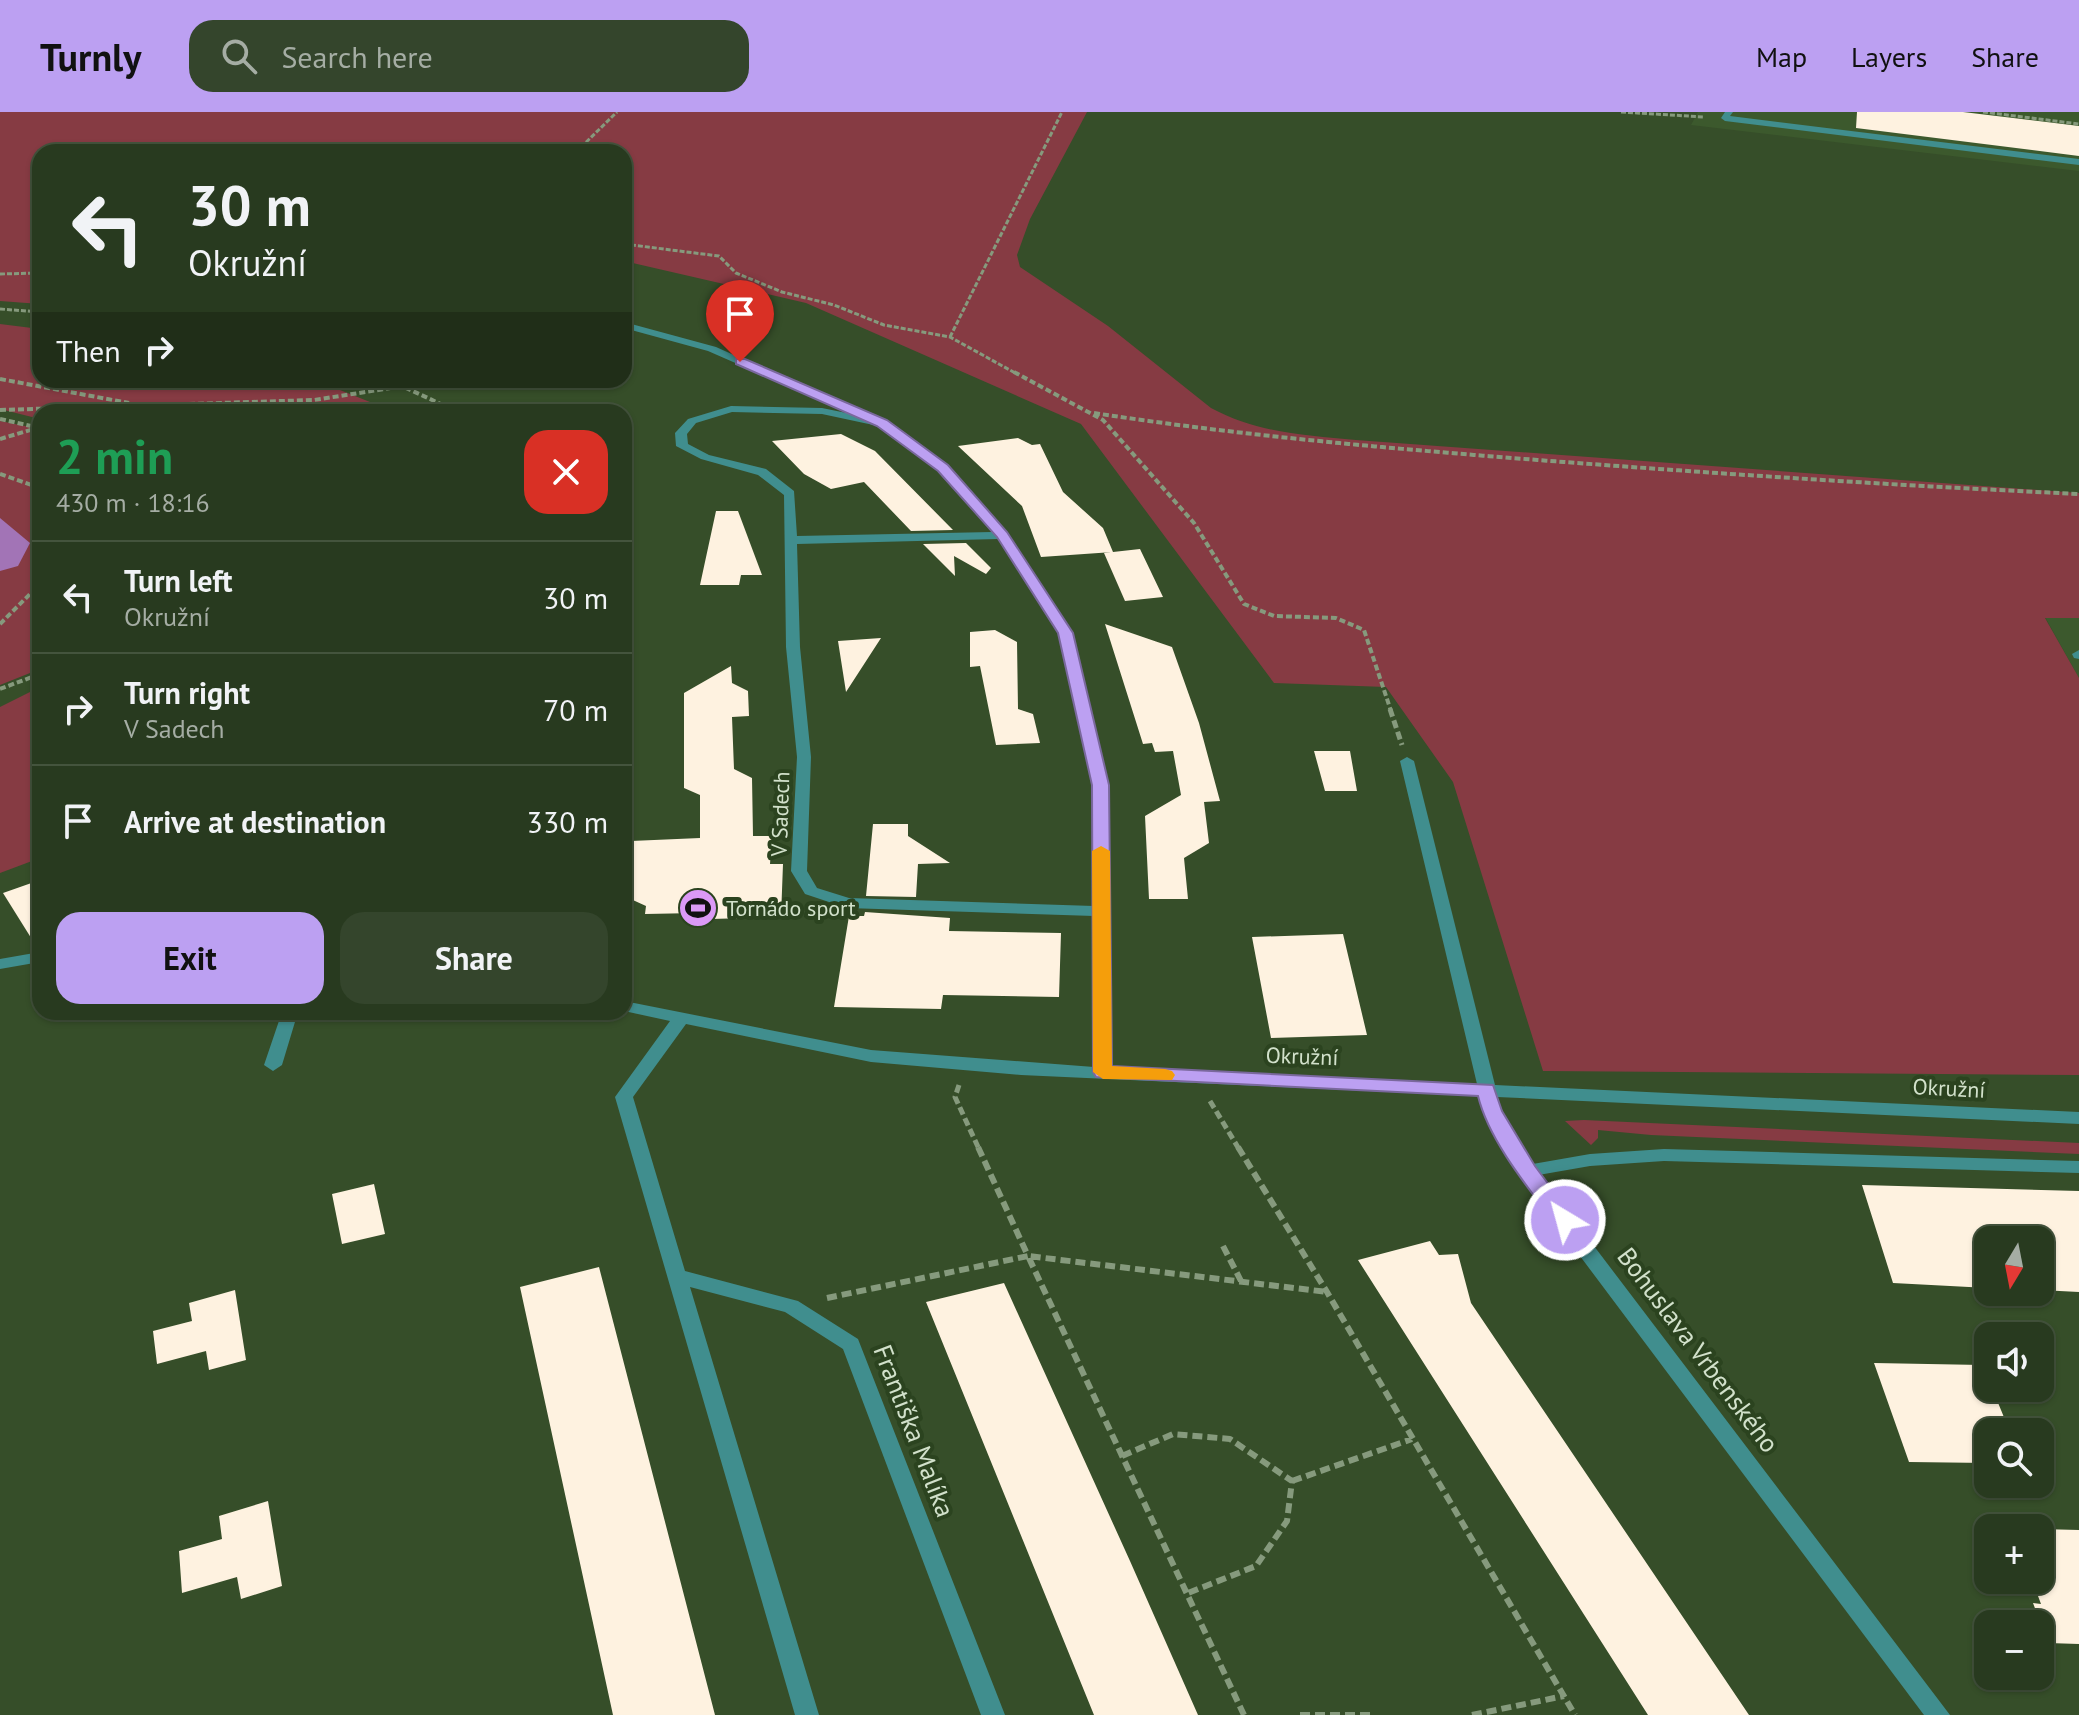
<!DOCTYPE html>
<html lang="en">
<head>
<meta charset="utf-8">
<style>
  body { margin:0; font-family:"PT Sans",sans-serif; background:#34452c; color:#f1f3f6; height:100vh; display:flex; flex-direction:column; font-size:30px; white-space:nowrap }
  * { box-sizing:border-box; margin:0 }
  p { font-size:26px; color:#a5ada4 }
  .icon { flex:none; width:44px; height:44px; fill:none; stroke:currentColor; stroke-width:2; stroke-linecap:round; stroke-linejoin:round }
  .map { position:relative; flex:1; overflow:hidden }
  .side { position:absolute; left:32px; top:292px; width:600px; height:616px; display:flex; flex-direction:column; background:#283a1f; border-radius:24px; box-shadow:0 2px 6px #0004,0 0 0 2px #44543d }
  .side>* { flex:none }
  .top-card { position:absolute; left:32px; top:32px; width:600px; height:244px; border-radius:24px; box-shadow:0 2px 6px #0004,0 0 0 2px #44543d; background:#283a1f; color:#f1f3f6; overflow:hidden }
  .needle { width:52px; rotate:190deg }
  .buttons { position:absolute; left:1974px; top:1114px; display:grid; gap:16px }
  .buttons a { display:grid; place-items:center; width:80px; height:80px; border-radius:16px; background:#283a1f; box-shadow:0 2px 6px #0004,0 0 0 2px #44543d; font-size:40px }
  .pin { position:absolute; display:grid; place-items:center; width:68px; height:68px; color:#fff; margin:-82px -34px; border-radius:50% 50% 50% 0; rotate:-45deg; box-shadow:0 0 8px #0007 }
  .pin .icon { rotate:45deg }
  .me { position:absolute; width:88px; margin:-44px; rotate:323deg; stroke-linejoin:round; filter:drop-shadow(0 0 6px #0008) }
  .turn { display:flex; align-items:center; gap:28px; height:168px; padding:0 24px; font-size:36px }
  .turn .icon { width:104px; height:104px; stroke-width:2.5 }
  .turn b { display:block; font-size:56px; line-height:68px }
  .then { display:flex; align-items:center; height:76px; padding:0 24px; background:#0003; gap:16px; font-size:30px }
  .round { display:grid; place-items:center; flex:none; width:84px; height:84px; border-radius:24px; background:#34452c }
  .overview { display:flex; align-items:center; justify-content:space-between; height:136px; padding:0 24px }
  h1 { font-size:48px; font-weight:700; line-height:60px; color:#1e9e55 }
  .button { display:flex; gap:16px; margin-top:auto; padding:16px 24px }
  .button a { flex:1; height:92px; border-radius:24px; background:#bca0f2; color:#111; font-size:32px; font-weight:700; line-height:92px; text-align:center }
  .button a+a { background:#34452c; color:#f1f3f6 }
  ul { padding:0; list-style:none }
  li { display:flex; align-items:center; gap:24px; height:112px; padding:0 24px; border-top:2px solid #44543d }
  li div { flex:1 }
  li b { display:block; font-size:30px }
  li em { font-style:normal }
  header { display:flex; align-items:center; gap:48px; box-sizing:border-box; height:112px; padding:0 40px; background:#bca0f2; color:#111 }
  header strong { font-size:38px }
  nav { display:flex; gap:44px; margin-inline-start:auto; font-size:28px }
  .search { width:560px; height:72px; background:#34452c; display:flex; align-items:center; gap:20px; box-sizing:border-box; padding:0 28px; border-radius:24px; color:#a5ada4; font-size:30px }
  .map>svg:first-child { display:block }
</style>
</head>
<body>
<header>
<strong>Turnly</strong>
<div class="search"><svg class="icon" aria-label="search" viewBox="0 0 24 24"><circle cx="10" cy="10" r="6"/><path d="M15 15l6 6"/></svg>Search here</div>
<nav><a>Map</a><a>Layers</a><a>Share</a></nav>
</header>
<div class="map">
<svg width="2079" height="1603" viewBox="0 0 2079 1603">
  <rect width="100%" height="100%" fill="#364e29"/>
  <path fill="#3c592d" d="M1698 0H2079V59L1691 13Z
    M2045 505 2079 506V566Z"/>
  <path fill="#863b43" d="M0 0H1087L1030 107 1017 143 1020 155 1108 214 1211 296C1257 321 1305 323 1356 328L2079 381V506H2045L2079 566V963L1543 959 1453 670 1386 575 1274 571 1081 312 806 191 624 149V40H40V192L0 189Z
    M0 212 40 217V268H315L395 300H40V307L0 297Z
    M0 309 40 317V557L0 573Z
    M40 575V746L0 761V595Z
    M1584 1008 2079 1031V1042L1651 1023 1598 1018V1026L1591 1033 1565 1009Z"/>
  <path fill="#a274b6" d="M0 406 30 431 18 454 0 459Z"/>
  <path fill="#fef2e0" d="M1857 0H1963L2079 14V44L1856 16Z
    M841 322 875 339 953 418 911 419 864 370 831 377 804 362 772 329Z
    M1018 326 1032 333 1040 332 1063 380 1103 416 1113 440 1041 445 1022 394 958 334Z
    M716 399H738L762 463H741L739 473H700Z
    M966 431 991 456 986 462 954 444 955 464 923 432Z
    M1140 437 1163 485 1125 489 1104 441Z
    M1105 512 1172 535 1199 611 1220 689 1204 690 1209 731 1184 746 1188 787H1149L1145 704 1181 683 1173 639 1155 640 1152 631 1143 632Z
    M995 518 1017 530 1018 597 1033 602 1040 631 996 633 980 554 970 555V520Z
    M881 526 846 580 838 529Z
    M731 554 732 571 748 579 749 604 732 605 734 657 752 666 753 724H772L770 752H783L781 805 711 807 712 802 697 801 645 802 646 794 624 784 631 729 700 726V683L684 676V581Z
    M1314 639H1350L1357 679H1325Z
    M873 712H908V724L950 751 918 752 916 785 866 784Z
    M40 768V837H38L3 781Z
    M865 800 950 806 949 819 1061 821 1059 885 943 883 941 897 834 895 849 804H864Z
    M1343 822 1367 923 1271 926 1252 825Z
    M374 1072 385 1122 342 1132 332 1082Z
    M1862 1073 2079 1079V1180L2040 1178V1128H1988V1176L1893 1171Z
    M1430 1129 1439 1143 1458 1142 1471 1191 1749 1603H1648L1358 1148Z
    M599 1155 715 1603H613L520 1175Z
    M1004 1171 1130 1449 1198 1603H1094L926 1190Z
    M235 1178 246 1248 209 1258 206 1239 157 1252 153 1219 192 1209 189 1191Z
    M1874 1251 1982 1253 1988 1276H1992L2010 1320H1988V1351L1909 1350Z
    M268 1389 282 1474 241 1487 237 1465 182 1481 179 1439 222 1427 219 1404Z
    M2040 1417 2079 1418V1532L2048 1531 2033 1491 2041 1492 2032 1468H2040Z"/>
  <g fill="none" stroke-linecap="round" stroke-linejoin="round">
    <path stroke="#869a7d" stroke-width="3" stroke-dasharray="5 2" stroke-linecap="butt" d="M1621 0 1704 5
      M1983 0 2079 12
      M576 40 617 0
      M624 132 719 144 736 161 782 180 834 193 884 213 950 225 1017 262
      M0 162 40 161
      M0 197 40 200
      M950 225 1062 0"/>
    <path stroke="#869a7d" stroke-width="4" stroke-dasharray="6 3" stroke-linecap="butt" d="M1014 260 1103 308 1194 411 1244 492 1274 504 1336 506 1364 518 1391 599
      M0 267 129 291
      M389 268 458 300
      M0 298 314 288 404 274
      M1094 301C1250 325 1407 338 1564 350 1736 363 1907 374 2079 382
      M0 307 40 316
      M0 327 37 316
      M0 362 40 376
      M0 512 40 472
      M0 577 40 562"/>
    <path stroke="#869a7d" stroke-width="5" stroke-dasharray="8 4" stroke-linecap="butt" d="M1390 597 1402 633
      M959 973 955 985 979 1037
      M1210 989 1239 1037"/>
    <path stroke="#869a7d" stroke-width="6" stroke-dasharray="10 5" stroke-linecap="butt" d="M1238 1035 1327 1180 1575 1603
      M1223 1134 1241 1169
      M827 1186 1028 1144 978 1035
      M1122 1344 1173 1322 1230 1327 1292 1369 1287 1409 1256 1454 1188 1481
      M1292 1369 1412 1327
      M1244 1603 1028 1144 1327 1180
      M1300 1603H1374
      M1472 1603 1564 1584"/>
    <path fill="#408e8e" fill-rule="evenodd" d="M1725 0H1733L1730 4 2079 47V53L1725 9 1721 6Z
      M2079 538V547L2074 546 2072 542Z
      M282 900H298L282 953 273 959 264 953Z
      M1664 1037 2079 1049V1061L1664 1049 1590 1054 1527 1065 1520 1064 1518 1059 1520 1054 1527 1053 1590 1042Z"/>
    <path fill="#408e8e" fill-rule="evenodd" d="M624 210 716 235 857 298 847 300 708 239 624 216Z
      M731 294 822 296 886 309 947 354 1006 420 1073 521 1108 673 1112 955 1477 972 1400 649 1407 645 1414 649 1495 973 2079 1000V1012L1497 985 1501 999 1534 1055 1950 1603H1924L1520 1064 1483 999 1480 984 1021 963 871 950 686 912 633 985 685 1159 798 1189 858 1227 1005 1603H981L843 1237 785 1200 690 1175 819 1603H795L615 985 670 909 624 899V889L871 938 1094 955V804L847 796 805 782 791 759 797 645 786 535 784 383 758 363 701 347 676 334 675 321 688 307ZM732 300 822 302 878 314 939 358 992 420 797 424 794 379 766 357 709 343 688 332 687 322 696 311ZM998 427 1059 521 1094 673V794L849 786 817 776 807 759 811 645 800 535 797 432Z
      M40 840V850L0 857V847Z"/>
  </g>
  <path fill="#bca0f2" stroke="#7a689d" stroke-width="2" d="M736 247H745L887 308 948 353 1007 420 1073 521 1109 673 1112 954 1493 973 1502 999 1535 1054 1575 1108 1572 1114H1557C1529 1077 1489 1029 1478 984L1096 965 1093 960 1092 673 1058 521 997 425 938 359 877 314 736 252Z"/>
  <path fill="#f59e0b" d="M1101 734 1110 739 1112 954 1165 957 1172 959 1175 963 1172 968 1103 967 1093 960 1092 739Z"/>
  <defs>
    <symbol id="stadium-disc" viewBox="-11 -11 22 22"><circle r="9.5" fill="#db99f6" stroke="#2b431f"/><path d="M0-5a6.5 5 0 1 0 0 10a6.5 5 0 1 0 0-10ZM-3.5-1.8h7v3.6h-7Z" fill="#111"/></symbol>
  </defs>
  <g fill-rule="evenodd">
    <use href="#stadium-disc" x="676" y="774" width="44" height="44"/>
  </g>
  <g text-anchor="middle" stroke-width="8" stroke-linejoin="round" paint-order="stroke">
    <g font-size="22" fill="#d2e1cb" stroke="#2b431f">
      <text transform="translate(780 702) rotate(-88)" y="8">V Sadech</text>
      <text transform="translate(1302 944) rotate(2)" y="8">Okružní</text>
      <text transform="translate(1949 976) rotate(3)" y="8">Okružní</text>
    </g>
    <g font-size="22" fill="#d2e1cb" stroke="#2b431f" text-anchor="start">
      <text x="726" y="804">Tornádo sport</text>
    </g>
    <g font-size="26" fill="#d2e1cb" stroke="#2b431f">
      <text transform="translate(1698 1238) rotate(53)" y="9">Bohuslava Vrbenského</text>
      <text transform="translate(914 1319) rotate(69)" y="9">Františka Malíka</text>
    </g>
  </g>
</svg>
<div class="buttons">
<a><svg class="needle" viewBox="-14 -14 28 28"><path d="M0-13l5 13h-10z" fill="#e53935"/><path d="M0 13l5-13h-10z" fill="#a5ada4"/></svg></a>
<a><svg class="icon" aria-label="sound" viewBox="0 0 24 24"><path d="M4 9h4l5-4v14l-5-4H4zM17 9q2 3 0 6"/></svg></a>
<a><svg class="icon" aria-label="search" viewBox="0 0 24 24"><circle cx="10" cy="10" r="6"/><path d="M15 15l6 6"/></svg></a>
<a>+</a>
<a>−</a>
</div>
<div class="pin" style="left:740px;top:250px;background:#d93025"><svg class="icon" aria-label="arrive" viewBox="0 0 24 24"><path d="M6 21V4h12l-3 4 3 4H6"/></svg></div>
<svg class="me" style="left:1565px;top:1108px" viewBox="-20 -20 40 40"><circle r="17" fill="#bca0f2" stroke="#fff" stroke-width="3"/><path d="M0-11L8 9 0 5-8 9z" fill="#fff"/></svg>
<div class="top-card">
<div class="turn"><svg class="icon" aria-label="left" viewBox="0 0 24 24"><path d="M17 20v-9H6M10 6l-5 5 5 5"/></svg><div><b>30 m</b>Okružní</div></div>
<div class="then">Then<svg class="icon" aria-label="right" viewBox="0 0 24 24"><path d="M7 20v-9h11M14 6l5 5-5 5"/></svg></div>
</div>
<section class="side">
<div class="overview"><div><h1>2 min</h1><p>430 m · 18:16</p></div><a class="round" style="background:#d93025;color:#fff"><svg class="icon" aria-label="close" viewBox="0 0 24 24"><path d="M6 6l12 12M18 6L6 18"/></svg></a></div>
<ul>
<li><svg class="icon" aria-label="left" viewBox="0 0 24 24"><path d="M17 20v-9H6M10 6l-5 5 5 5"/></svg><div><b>Turn left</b><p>Okružní</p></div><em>30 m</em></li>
<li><svg class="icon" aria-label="right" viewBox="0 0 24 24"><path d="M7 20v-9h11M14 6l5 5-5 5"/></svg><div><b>Turn right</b><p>V Sadech</p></div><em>70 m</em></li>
<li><svg class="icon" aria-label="arrive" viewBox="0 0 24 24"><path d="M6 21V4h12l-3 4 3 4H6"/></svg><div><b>Arrive at destination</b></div><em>330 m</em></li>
</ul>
<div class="button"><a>Exit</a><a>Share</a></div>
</section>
</div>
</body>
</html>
